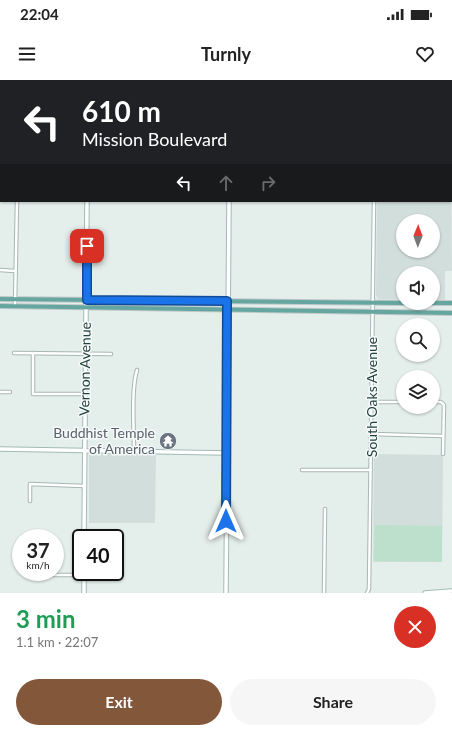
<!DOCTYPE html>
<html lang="en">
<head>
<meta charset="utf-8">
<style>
  body { margin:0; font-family:Lato,sans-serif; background:#f6f6f6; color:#222; height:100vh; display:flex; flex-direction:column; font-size:15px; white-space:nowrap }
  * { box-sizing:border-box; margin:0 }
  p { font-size:13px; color:#767676 }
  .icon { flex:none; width:22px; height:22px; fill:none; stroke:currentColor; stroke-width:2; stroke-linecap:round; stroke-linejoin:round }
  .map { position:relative; height:513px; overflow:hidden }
  .sheet { display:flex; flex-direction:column; background:#fff; flex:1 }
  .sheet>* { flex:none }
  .hud { position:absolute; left:0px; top:0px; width:452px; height:122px; box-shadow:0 1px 3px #0004; background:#202124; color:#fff; overflow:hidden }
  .needle { width:26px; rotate:1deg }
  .tools { position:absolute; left:396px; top:134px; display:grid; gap:8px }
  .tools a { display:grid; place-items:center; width:44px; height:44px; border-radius:50%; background:#fff; box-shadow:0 1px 3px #0004; font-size:20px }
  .speed { position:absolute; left:12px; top:449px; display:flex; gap:8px; font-size:20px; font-weight:700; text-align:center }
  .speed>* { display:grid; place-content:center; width:52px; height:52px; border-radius:50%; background:#fff; box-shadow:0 1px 3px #0004; line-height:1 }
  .speed small { font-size:10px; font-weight:400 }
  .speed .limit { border:2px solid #111; border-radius:6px; background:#fff; color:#111 }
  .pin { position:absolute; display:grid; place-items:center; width:34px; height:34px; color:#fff; margin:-17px; border-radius:8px; box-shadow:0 2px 6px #0006 }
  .me { position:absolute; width:44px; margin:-22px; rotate:0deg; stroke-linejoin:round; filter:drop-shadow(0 0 3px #0008) }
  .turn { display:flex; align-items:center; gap:14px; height:84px; padding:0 16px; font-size:18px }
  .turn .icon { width:52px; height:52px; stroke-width:2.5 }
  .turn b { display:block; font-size:28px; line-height:34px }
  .lanes { display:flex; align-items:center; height:38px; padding:0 16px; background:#0003; justify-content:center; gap:20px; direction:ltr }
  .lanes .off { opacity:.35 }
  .round { display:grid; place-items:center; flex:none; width:42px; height:42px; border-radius:21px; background:#f6f6f6 }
  .headline { display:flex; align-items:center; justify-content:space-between; height:68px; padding:0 16px }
  h1 { font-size:24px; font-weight:700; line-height:30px; color:#1e9e55 }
  .cta { display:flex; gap:8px; margin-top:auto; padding:8px 16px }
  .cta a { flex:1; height:46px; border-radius:24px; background:#83573a; color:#fff; font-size:16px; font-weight:700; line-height:46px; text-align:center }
  .cta a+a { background:#f6f6f6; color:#222 }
  .status { display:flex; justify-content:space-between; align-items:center; height:28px; padding:0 20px; background:#fff; direction:ltr }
  .status svg { height:11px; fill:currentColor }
  header { display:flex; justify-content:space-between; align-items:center; height:52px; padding:0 16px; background:#fff; font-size:18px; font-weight:700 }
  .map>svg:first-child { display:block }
</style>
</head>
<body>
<div class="status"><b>22:04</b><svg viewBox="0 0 49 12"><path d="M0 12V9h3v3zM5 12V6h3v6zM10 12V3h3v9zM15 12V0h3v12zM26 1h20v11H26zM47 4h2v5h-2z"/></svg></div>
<header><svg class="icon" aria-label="menu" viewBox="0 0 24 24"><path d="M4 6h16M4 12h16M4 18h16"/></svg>Turnly<svg class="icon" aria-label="heart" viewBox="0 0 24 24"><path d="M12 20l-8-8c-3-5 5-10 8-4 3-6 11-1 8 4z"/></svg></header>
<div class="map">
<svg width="452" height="513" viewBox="0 0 452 513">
  <rect width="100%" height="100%" fill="#e4eeeb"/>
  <path fill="#d2dedb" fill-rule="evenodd" d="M0 0H228V1H1V67Z
    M451 76 452 191H445V221L433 220V193H403V220L379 219 376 216 377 121H451ZM403 141H433V171H403Z
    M89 374H156L155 443H89Z
    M374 374 443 375 442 482H373Z"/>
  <path fill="#bce0cb" d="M375 445 442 446V482L374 481Z"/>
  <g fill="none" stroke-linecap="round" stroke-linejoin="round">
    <defs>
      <path id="street" d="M232 1V0
        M451 73H452
        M0 190 15 191
        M15 226 17 121
        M14 273 111 274
        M33 273V314H85
        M0 312H10
        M372 322H403
        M433 322H441L444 325 443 374
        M372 354 443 356
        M134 371C134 350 131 309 137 290
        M302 390H371
        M30 421V404L84 406
        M47 495H84
        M324 513 325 429
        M367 513 369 509 374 121"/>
      <path id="secondary" d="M0 70H1
        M0 369 227 373
        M84 458 87 121
        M84 513V492
        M226 513 229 121
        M425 513 452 511"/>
      <path id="primary" d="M0 219 403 223
        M433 223H452
        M0 226 452 233"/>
    </defs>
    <use href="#street" stroke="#a6b7b4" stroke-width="4.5"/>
    <use href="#secondary" stroke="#a2bbb6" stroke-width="5.5"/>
    <use href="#primary" stroke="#c1cac9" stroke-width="6"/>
    <use href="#street" stroke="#fff" stroke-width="2.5"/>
    <use href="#secondary" stroke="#fff" stroke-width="3.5"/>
    <use href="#primary" stroke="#66a6a0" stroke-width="4"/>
    <defs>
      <path id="rail" d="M451 34H452
        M0 42H1
        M0 62H1
        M451 67H452"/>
    </defs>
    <use href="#rail" stroke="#5d7d79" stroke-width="2.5"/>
    <use href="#rail" stroke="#f5faf9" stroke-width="1" stroke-dasharray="3" stroke-linecap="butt"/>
  </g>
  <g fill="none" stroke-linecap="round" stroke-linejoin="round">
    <defs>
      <path id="route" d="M87 166V220L227 221 226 441"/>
    </defs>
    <use href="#route" stroke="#114b97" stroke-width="10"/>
    <use href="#route" stroke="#1a73e8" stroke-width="7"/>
  </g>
  <defs>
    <symbol id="temple-disc" viewBox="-11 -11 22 22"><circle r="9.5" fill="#6b7280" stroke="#f5faf9"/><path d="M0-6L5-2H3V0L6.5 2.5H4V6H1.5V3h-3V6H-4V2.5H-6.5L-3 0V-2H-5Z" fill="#fff"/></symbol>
  </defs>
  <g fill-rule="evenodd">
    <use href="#temple-disc" x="158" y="351" width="20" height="20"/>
  </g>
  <g text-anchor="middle" stroke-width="3" stroke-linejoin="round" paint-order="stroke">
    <g font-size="14" fill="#22413e" stroke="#f5faf9">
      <text transform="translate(85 289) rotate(-89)" y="5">Vernon Avenue</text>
      <text transform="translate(372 317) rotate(-90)" y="5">South Oaks Avenue</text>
    </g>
    <g font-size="14" fill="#5b616d" stroke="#f5faf9" text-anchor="end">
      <text x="155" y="358">Buddhist Temple<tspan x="155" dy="16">of America</tspan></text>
    </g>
  </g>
</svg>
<div class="tools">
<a><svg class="needle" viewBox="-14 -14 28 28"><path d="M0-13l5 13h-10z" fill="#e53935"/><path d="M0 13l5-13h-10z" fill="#767676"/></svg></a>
<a><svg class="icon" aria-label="sound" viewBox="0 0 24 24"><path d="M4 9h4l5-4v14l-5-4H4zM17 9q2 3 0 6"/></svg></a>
<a><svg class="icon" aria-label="search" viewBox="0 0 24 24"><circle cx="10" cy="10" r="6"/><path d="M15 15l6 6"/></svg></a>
<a><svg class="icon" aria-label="layers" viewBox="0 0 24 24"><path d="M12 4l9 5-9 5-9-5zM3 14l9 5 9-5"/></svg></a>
</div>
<div class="speed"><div>37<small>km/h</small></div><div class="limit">40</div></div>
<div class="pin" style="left:87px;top:166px;background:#d93025"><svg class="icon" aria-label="arrive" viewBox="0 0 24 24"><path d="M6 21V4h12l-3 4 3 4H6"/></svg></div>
<svg class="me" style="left:226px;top:441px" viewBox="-20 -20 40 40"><path d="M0-17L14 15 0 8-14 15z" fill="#1a73e8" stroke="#fff" stroke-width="4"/></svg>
<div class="hud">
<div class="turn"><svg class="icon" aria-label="left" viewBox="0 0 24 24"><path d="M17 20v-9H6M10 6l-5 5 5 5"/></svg><div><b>610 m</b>Mission Boulevard</div></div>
<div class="lanes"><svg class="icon" aria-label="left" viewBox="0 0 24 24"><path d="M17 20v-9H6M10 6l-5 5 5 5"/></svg><svg class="icon off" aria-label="ahead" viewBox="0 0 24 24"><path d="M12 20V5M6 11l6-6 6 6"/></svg><svg class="icon off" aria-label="right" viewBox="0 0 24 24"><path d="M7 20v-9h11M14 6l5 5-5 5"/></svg></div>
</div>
</div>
<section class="sheet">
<div class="headline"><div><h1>3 min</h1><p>1.1 km · 22:07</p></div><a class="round" style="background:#d93025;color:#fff"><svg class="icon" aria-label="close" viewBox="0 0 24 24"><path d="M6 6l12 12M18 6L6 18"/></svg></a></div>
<div class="cta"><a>Exit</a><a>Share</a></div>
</section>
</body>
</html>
